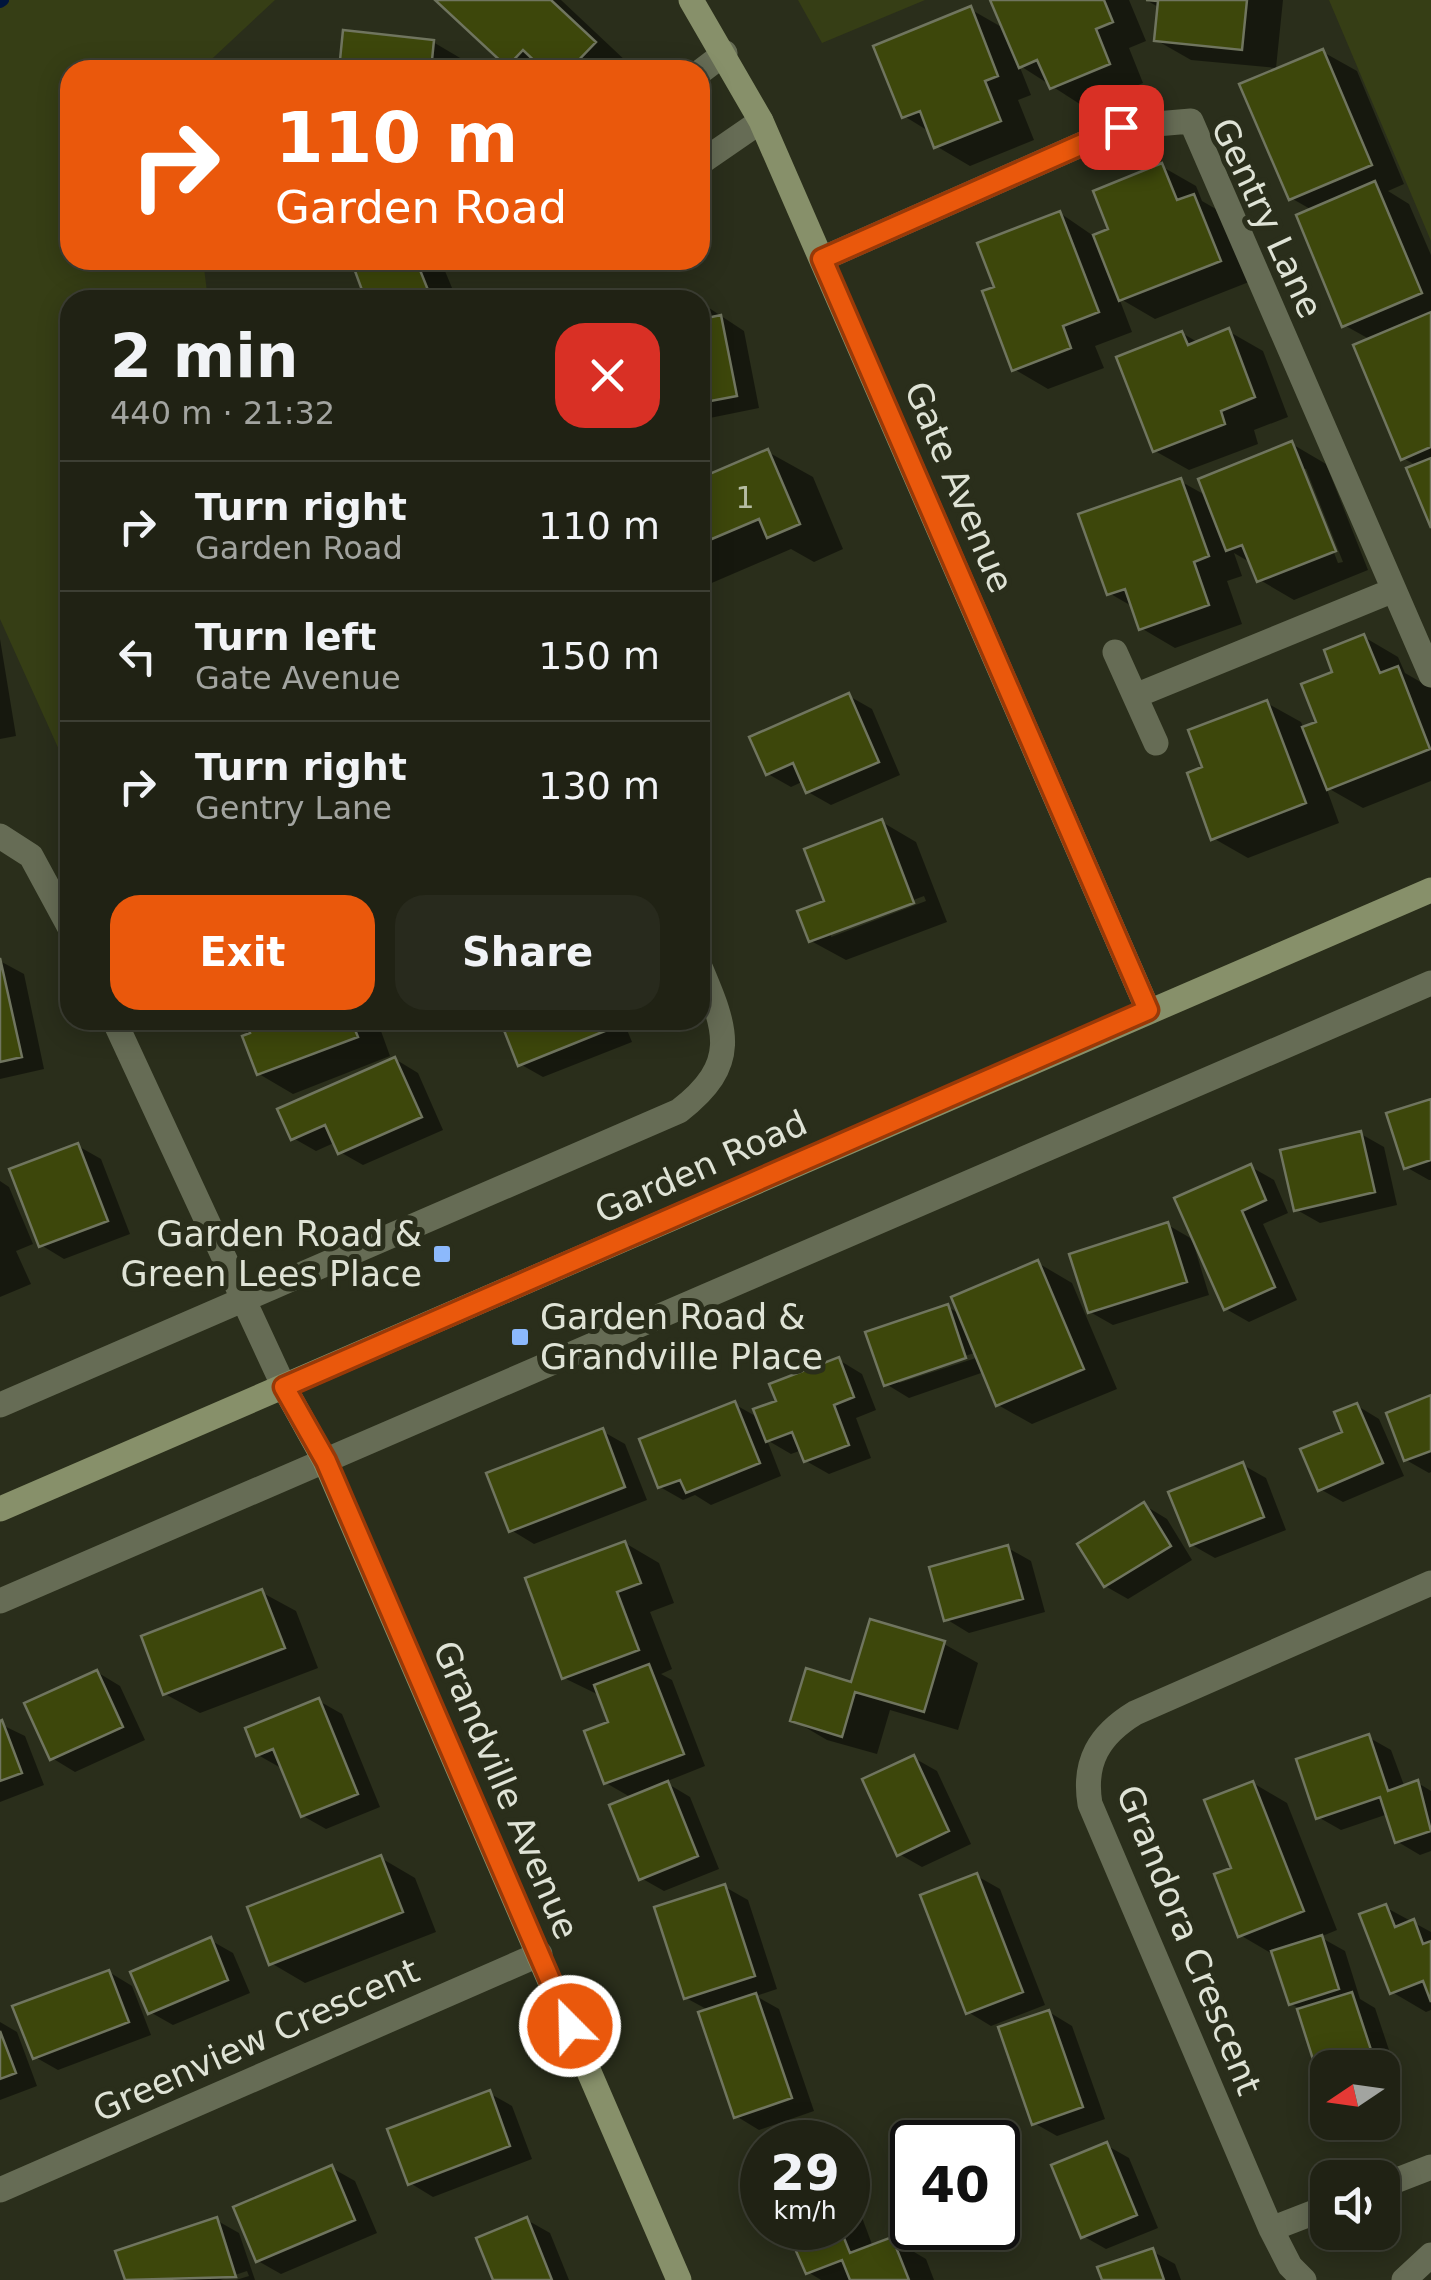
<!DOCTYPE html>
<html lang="en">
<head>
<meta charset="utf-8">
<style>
  body { margin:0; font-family:"DejaVu Sans",sans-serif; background:#282a1d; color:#f1f3f6; height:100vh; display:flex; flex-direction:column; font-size:38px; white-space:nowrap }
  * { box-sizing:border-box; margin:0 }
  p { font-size:32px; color:#a2a4a0 }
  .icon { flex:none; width:55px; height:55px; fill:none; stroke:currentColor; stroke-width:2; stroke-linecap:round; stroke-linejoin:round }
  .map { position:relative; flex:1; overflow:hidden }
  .sheet { position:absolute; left:60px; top:290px; width:650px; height:740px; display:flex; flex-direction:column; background:#202214; border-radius:30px; box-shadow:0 5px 25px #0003,0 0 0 2px #3d3f34 }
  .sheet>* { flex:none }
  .top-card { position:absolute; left:60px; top:60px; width:650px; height:210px; border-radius:30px; box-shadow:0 5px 25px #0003,0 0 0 2px #3d3f34; background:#ea580c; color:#fff; overflow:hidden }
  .needle { width:65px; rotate:257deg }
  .tools { position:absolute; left:1310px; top:2050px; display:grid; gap:20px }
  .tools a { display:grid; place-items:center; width:90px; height:90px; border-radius:20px; background:#202214; box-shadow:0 5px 25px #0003,0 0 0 2px #3d3f34; font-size:50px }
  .speed { position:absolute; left:740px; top:2120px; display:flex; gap:20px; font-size:50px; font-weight:700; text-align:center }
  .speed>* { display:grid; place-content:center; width:130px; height:130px; border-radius:50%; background:#202214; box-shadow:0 5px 25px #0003,0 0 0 2px #3d3f34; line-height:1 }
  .speed small { font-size:25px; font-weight:400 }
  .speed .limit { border:5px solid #111; border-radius:15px; background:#fff; color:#111 }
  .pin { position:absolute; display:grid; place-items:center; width:85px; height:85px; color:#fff; margin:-42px; border-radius:20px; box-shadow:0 5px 15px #0006 }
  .me { position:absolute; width:110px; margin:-55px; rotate:337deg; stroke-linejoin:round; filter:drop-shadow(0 0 8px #0008) }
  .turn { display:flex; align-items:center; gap:35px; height:210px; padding:0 50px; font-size:45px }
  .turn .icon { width:130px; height:130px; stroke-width:2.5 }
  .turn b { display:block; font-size:70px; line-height:85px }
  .round { display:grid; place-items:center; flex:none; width:105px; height:105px; border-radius:30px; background:#282a1d }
  .head { display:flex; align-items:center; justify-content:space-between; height:170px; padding:0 50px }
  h1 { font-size:60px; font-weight:700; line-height:75px }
  .button { display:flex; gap:20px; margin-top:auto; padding:20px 50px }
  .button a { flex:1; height:115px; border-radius:30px; background:#ea580c; color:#fff; font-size:40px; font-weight:700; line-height:115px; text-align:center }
  .button a+a { background:#282a1d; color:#f1f3f6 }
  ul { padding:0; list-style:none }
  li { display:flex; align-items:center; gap:30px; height:130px; padding:0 50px; border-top:2px solid #3d3f34 }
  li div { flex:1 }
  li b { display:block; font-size:38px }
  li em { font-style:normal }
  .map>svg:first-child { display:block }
</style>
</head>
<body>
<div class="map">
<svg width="1431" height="2280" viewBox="0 0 1431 2280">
  <rect width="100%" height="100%" fill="#2a2e1b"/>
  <path fill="#363e15" d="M0 0H275L200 70H70V260H203L208 300H70V774L0 619Z
    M798 0H925L822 43Z
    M1329 0H1431V241Z"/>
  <path fill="#0007" fill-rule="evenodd" d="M439 0H561L628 63 621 70H516Z
    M993 0H1129L1146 41 1129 48 1143 83 1086 108 1019 65 1031 95 1018 100 1034 140 970 166 936 146 930 132 904 116 970 9 1005 29Z
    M1146 0H1283L1276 68 1191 60 1156 40 1160 8Z
    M433 42 467 62 466 70H341Z
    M1323 52 1357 71 1404 184 1388 191 1409 204 1431 255V521L1417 466 1403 458 1371 340 1344 325 1312 210 1291 198Z
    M1161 166 1196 186 1202 201 1228 216 1254 280 1155 319 1119 298 1132 332 1095 346 1104 368 1048 389 1014 369 997 288 1060 213 1095 237 1111 230Z
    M328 260H376L341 268Z
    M389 260H426L445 271 457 300H345L366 292Z
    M700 302 744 331 759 408 700 420Z
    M1228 331 1263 351 1288 417 1254 430 1258 444 1189 470 1155 451 1182 333 1199 343Z
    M1292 444 1326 464 1368 570 1294 600 1260 580 1253 564 1234 553 1242 576 1227 581 1242 624 1175 648 1141 628 1135 608 1109 593 1180 481 1207 496ZM1301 469H1306L1343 562 1338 563Z
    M768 452 813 477 843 549 814 562 791 549 700 588V481Z
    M1364 637 1398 657 1405 673 1431 688V781L1363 808 1326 787 1339 823 1248 858 1213 838 1205 768 1267 703 1301 722 1304 729 1319 723 1336 673Z
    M0 639 16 736 0 739Z
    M849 696 872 709 900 775 831 805 808 792 804 781 791 787 768 774Z
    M882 822 916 842 947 922 846 960 811 941 828 902ZM924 896 926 901 831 937V931Z
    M0 961 24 974 44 1069 0 1079Z
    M248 1020H377L390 1056 293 1094 259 1074Z
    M503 1020H623L632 1042 543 1077 520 1064Z
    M395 1059 418 1073 443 1130 363 1165 340 1152 336 1142 316 1151 293 1138Z
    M1431 1101V1180H1429L1406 1167Z
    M1361 1134 1384 1147 1397 1205 1320 1223 1297 1210Z
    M78 1146 101 1159 130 1234 64 1259 41 1245Z
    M1251 1167 1274 1180 1288 1213 1263 1224 1297 1300 1249 1322 1226 1309 1178 1199Z
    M0 1181 9 1187 33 1244 16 1251 31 1284 0 1297Z
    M1168 1225 1192 1239 1209 1295 1113 1325 1090 1312Z
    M1038 1263 1072 1283 1117 1389 1032 1424 998 1405 984 1372 909 1398 886 1384 948 1307 960 1314ZM977 1352 979 1357 899 1383V1378Z
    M839 1360 862 1374 876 1410 856 1418 871 1458 829 1474 806 1461 802 1450 791 1454 767 1440 781 1476 711 1505 695 1495 683 1500 660 1487 734 1404 759 1418Z
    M1431 1398V1472L1429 1473 1406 1460Z
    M1356 1405 1379 1419 1404 1476 1343 1502 1320 1489Z
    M602 1431 625 1444 647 1500 534 1544 511 1530Z
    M1243 1465 1266 1478 1286 1530 1215 1558 1192 1545Z
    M1144 1505 1167 1519 1192 1560 1128 1599 1105 1586Z
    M625 1543 659 1563 674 1603 650 1612 672 1669 661 1674 672 1680 705 1766 665 1782 690 1797 719 1869 664 1891 641 1878 632 1798 606 1783 612 1723 601 1696 564 1678Z
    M1008 1548 1031 1561 1045 1612 969 1633 946 1619Z
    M261 1592 296 1611 318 1668 200 1713 165 1694Z
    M944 1644 978 1663 958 1730 890 1710 877 1754 827 1740 793 1720 853 1685Z
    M97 1672 120 1686 145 1740 75 1772 52 1758Z
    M319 1701 342 1714 380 1807 326 1829 303 1816 281 1768 258 1755Z
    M0 1724 25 1736 44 1785 0 1802Z
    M1368 1737 1391 1750 1405 1788 1418 1783 1431 1791V1851L1420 1855 1398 1842 1388 1814 1341 1830 1318 1817Z
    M914 1758 937 1771 971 1844 922 1867 899 1854Z
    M1253 1783 1287 1803 1337 1930 1320 1937 1345 1951 1360 1999 1375 2008 1402 2089 1382 2095V2068H1328L1326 2092 1299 2008 1291 2004 1276 1956 1240 1935 1234 1869Z
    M381 1858 415 1878 436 1932 305 1983 271 1963Z
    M977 1876 1000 1889 1045 2005 991 2026 968 2012Z
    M725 1887 748 1900 777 1989 756 1996 779 2009 814 2111 759 2130 736 2116 710 2011 686 1998Z
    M1385 1907 1431 1932V2010L1426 2012 1392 1992Z
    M210 1940 233 1953 250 1993 173 2025 150 2012Z
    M109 1972 132 1986 151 2035 58 2070 35 2057Z
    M1049 2012 1072 2026 1105 2119 1057 2136 1034 2123Z
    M0 2022 17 2032 37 2086 0 2100Z
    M489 2093 512 2106 532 2159 433 2197 410 2183Z
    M801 2130 824 2142H768Z
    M1106 2145 1129 2158 1158 2228 1106 2249 1083 2236Z
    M332 2168 355 2181 377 2233 281 2274 258 2261Z
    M848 2180 873 2247 892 2239 926 2259 934 2280H821L808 2272 790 2228H848Z
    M216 2220 239 2233 255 2280H236L249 2276 247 2271 220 2280H128L118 2253Z
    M527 2220 550 2233 569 2280H496Z
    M1152 2251 1175 2264 1181 2280H1104Z"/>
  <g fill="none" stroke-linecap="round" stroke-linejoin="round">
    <path stroke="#00153c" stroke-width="12" d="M0 2 3 0"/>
  </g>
  <path fill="#3d470b" stroke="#70755f" stroke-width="2.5" d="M435 0H551L596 42 569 70H544L523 50 507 67Z
    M990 0H1104L1113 22 1096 29 1110 64 1050 89 1037 60 1019 68Z
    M1146 0H1247L1242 50 1154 41 1158 1Z
    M971 6 998 76 985 81 1001 121 934 148 920 111 902 118 873 46Z
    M343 30 434 40 431 70H339Z
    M1323 49 1372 165 1289 200 1239 84Z
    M1162 163 1177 200 1194 194 1221 261 1119 301 1093 235 1108 229 1093 191Z
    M1375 181 1422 293 1342 327 1296 215Z
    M1060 211 1099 312 1063 326 1071 348 1012 371 982 291 994 287 977 243Z
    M383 260H416L432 300H338L362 290 355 271Z
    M700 311 702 319 721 315 737 396 700 403Z
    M1431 312V447L1401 460 1353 345Z
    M1229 328 1255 397 1221 411 1225 424 1153 452 1116 357 1182 331 1188 345Z
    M1292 441 1336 551 1257 582 1242 545 1226 551 1198 479Z
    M768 449 800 524 767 538 759 519 700 544V478Z
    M1431 458V528L1406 468Z
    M1181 478 1209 556 1194 562 1209 605 1139 630 1125 589 1107 595 1078 514Z
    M1364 634 1380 673 1398 666 1430 749 1327 790 1302 727 1316 722 1301 684 1332 672 1324 650Z
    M849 693 879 762 806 793 793 763 766 775 749 737Z
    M1267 700 1306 803 1211 840 1187 773 1202 767 1188 730Z
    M882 819 914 903 809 942 797 911 824 901 804 849Z
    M0 958 22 1057 0 1062Z
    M245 1020H351L358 1037 257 1075 242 1036 250 1033Z
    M500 1020H607L610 1029 518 1066Z
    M395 1057 422 1117 338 1154 325 1125 291 1140 277 1109Z
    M1431 1099V1160L1404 1169 1386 1113Z
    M1361 1131 1375 1192 1294 1211 1280 1150Z
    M78 1143 108 1221 39 1247 9 1169Z
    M1251 1164 1266 1200 1242 1211 1275 1287 1224 1310 1174 1198Z
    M1168 1222 1187 1282 1088 1313 1069 1254Z
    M1038 1260 1084 1369 996 1406 951 1297Z
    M948 1304 966 1358 884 1386 865 1332Z
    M839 1357 854 1397 834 1405 849 1445 804 1462 792 1432 766 1442 753 1409 776 1401 769 1384Z
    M1431 1395V1451L1404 1461 1386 1413Z
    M735 1401 760 1463 686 1493 680 1480 658 1488 639 1439Z
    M1357 1403 1383 1463 1318 1491 1300 1449 1342 1432 1334 1412Z
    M603 1428 625 1487 509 1532 486 1473Z
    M1243 1462 1264 1517 1190 1546 1168 1492Z
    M1144 1502 1171 1546 1104 1587 1077 1544Z
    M625 1541 641 1583 617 1592 639 1650 562 1679 525 1578Z
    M1008 1545 1023 1599 944 1621 929 1567Z
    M262 1589 285 1648 163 1695 141 1636Z
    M870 1619 945 1641 924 1712 855 1692 842 1737 790 1721 806 1668 851 1682Z
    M649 1664 684 1754 604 1784 584 1731 608 1722 594 1685Z
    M97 1670 123 1727 50 1760 24 1703Z
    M319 1698 358 1794 301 1817 273 1749 256 1756 245 1728Z
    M2 1720 22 1773 0 1781V1721Z
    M1369 1734 1388 1791 1418 1780 1431 1831 1395 1843 1380 1797 1316 1819 1296 1759Z
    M914 1755 949 1831 897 1856 862 1779Z
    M668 1781 698 1856 639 1880 609 1805Z
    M1253 1781 1304 1911 1238 1937 1214 1874 1231 1868 1204 1800Z
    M381 1855 403 1912 269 1965 247 1907Z
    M977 1873 1023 1992 966 2014 920 1895Z
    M725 1884 755 1976 684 1999 654 1907Z
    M1386 1904 1395 1927 1414 1919 1423 1944 1431 1941V2002L1423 1981 1390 1994 1359 1914Z
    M1322 1935 1339 1989 1289 2005 1271 1951Z
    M211 1937 228 1980 148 2014 130 1972Z
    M109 1970 129 2022 33 2059 12 2006Z
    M1352 1992 1377 2068H1328L1324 2094 1297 2009Z
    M756 1993 792 2098 734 2118 698 2012Z
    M1049 2010 1083 2107 1032 2125 998 2027Z
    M0 2031 16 2073 0 2079Z
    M490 2090 510 2146 408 2185 387 2129Z
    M802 2127 808 2142H762V2166L754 2145Z
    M1107 2142 1137 2215 1081 2238 1051 2165Z
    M332 2165 355 2220 256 2262 233 2207Z
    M217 2217 236 2277 125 2280 115 2251Z
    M527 2217 552 2280H493L476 2238Z
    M786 2228H840L850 2253 892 2237 909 2280H850L842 2260 806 2274Z
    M1153 2248 1164 2280H1102L1097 2267Z"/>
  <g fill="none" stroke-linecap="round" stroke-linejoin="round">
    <path stroke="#666c55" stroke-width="25" d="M700 72 725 53
      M700 163 761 121
      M822 259 1121 127 1191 121 1431 675
      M1115 652 1156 743
      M1135 696 1394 590
      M0 836 31 856 70 928
      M114 1020 284 1387
      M0 1405 679 1111C740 1064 727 1030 700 967
      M0 1601 1431 983
      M1382 2186 1431 2167
      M0 2190 540 1954
      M1271 2229 1328 2207
      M1304 2280 1290 2266 1271 2229 1090 1804C1083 1762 1099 1735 1135 1713L1431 1583
      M1404 2280 1431 2255"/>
    <path stroke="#87906a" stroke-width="25" d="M691 0 761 121 1148 1010
      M284 1387 325 1461 679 2280
      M0 1509 1431 890"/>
  </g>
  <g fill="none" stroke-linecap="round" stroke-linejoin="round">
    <defs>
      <path id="route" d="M570 2026 326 1461 284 1387 1148 1010 822 259 1121 127"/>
    </defs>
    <use href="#route" stroke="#983908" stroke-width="25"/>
    <use href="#route" stroke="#ea580c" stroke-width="18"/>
  </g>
  <g fill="#8cb9fc" stroke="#2a2e1b" stroke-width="4">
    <rect x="432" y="1244" width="20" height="20" rx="5"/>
    <rect x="510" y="1327" width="20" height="20" rx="5"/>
  </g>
  <g text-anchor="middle" stroke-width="10" stroke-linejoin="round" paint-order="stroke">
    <g font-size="30" fill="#b6bca3">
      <text x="745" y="508">1</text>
    </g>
    <g font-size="35" fill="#dfe3d6" stroke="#2a2e1b">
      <text transform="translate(1267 218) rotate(65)" y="12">Gentry Lane</text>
      <text transform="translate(959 487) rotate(67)" y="12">Gate Avenue</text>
      <text transform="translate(701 1167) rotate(-24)" y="12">Garden Road</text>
      <text transform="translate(506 1790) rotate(67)" y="12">Grandville Avenue</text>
      <text transform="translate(1189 1940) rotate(68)" y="12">Grandora Crescent</text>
      <text transform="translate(256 2040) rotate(-24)" y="12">Greenview Crescent</text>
    </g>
    <g font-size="35" fill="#dfe3d6" stroke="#2a2e1b" text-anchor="end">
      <text x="422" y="1246">Garden Road &amp;<tspan x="422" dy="40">Green Lees Place</tspan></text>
      <text x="540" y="1329" text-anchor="start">Garden Road &amp;<tspan x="540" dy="40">Grandville Place</tspan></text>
    </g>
  </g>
</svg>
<div class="tools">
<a><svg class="needle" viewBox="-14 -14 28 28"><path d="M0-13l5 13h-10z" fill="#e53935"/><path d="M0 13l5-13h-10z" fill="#a2a4a0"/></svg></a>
<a><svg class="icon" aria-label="sound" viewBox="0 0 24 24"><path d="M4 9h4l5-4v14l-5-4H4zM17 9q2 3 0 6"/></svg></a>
</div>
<div class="speed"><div>29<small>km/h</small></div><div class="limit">40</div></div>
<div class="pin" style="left:1121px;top:127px;background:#d93025"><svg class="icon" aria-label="arrive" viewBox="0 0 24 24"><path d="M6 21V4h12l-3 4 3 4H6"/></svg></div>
<svg class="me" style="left:570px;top:2026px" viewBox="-20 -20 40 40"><circle r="17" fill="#ea580c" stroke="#fff" stroke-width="3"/><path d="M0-11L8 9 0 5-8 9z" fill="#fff"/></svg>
<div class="top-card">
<div class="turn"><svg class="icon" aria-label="right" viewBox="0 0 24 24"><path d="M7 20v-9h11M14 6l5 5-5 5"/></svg><div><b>110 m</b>Garden Road</div></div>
</div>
<section class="sheet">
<div class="head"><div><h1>2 min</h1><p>440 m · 21:32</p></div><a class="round" style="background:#d93025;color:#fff"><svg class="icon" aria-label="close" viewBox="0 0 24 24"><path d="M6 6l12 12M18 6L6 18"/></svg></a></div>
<ul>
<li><svg class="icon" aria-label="right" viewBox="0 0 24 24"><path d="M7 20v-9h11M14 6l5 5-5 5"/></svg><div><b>Turn right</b><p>Garden Road</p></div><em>110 m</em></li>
<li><svg class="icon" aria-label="left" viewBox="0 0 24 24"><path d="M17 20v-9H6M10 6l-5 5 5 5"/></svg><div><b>Turn left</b><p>Gate Avenue</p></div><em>150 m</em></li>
<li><svg class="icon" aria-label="right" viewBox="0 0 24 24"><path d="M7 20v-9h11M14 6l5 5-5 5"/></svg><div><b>Turn right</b><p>Gentry Lane</p></div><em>130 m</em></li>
</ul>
<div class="button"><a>Exit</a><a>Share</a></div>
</section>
</div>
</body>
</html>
